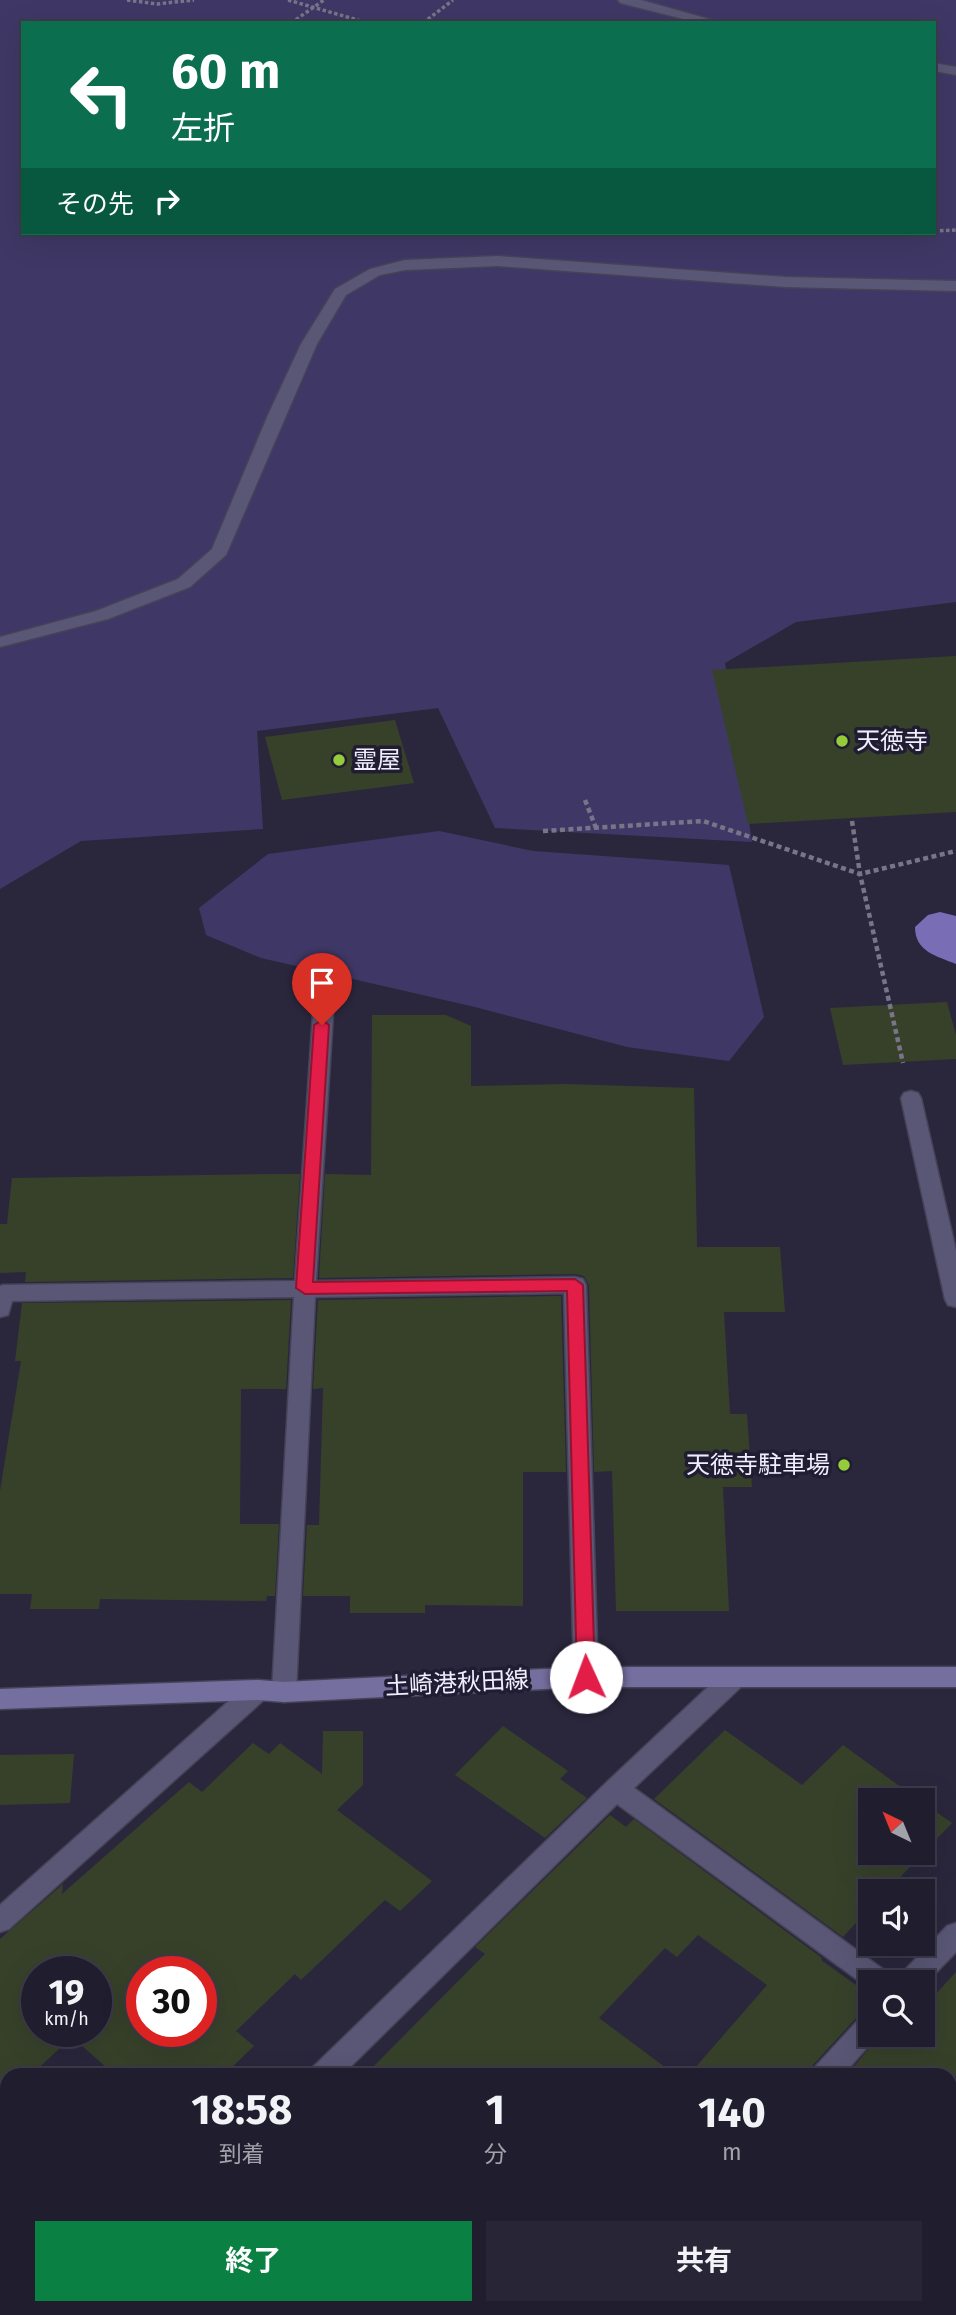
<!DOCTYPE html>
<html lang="ja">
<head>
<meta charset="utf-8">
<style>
  body { margin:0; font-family:"Fira Sans","Noto Sans JP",sans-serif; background:#282636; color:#f1f3f6; height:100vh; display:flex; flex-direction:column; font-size:26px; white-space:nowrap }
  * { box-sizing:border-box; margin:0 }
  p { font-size:23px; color:#a2a2aa }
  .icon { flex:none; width:38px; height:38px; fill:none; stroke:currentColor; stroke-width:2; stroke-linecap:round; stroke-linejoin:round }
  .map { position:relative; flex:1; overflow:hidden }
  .panel { position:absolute; left:0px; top:2068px; width:957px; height:247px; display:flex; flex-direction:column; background:#201d2e; border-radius:21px 21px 0 0; box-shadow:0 7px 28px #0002,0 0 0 2px #3d3b4a }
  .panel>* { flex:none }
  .guide { position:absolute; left:21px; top:21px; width:915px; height:214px; border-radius:0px; box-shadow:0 7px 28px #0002,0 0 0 2px #3d3b4a; background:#0b6e4f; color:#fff; overflow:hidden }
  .needle { width:46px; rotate:317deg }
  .buttons { position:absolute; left:858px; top:1788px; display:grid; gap:14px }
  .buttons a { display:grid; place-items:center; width:77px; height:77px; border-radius:0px; background:#201d2e; box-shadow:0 7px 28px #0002,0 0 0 2px #3d3b4a; font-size:35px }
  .speed { position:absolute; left:21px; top:1956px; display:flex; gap:14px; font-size:35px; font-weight:700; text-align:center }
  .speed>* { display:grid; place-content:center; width:91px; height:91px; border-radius:50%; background:#201d2e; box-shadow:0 7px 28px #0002,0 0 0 2px #3d3b4a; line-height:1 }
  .speed small { font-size:18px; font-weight:400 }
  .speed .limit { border:10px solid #d22; background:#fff; color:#111 }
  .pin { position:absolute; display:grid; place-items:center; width:60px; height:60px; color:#fff; margin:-72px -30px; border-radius:50% 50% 50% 0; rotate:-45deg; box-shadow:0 0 7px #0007 }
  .pin .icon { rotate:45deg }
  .me { position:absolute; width:77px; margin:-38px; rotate:358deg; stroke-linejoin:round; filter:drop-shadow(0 0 5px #0008) }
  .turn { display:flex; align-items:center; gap:24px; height:147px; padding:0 35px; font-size:32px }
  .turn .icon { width:91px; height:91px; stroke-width:2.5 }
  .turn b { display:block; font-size:49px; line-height:60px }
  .then { display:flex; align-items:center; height:66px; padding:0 35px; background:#0003; gap:14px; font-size:26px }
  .eta { display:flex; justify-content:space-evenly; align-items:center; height:119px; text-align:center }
  .eta b { font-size:42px; font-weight:700; line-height:49px }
  .primary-button { display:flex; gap:14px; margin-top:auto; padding:14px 35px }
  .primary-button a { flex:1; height:80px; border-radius:0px; background:#0b8043; color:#fff; font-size:28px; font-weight:700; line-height:80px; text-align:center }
  .primary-button a+a { background:#282636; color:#f1f3f6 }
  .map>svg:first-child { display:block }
</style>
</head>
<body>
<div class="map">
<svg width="956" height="2315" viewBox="0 0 956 2315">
  <rect width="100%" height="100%" fill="#2a273d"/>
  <path fill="#3f3866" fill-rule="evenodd" d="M0 0H956V602L796 622 725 663 752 842 495 828 438 708 257 731 263 829 81 841 0 889ZM23 23H934V233H23Z
    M439 831 533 851 729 865 764 1017 729 1061 627 1047 475 1007 261 958 206 935 199 908 268 854Z"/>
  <path fill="#796db6" d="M940 912 956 916V964C937 956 915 952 915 927L928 915Z"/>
  <path fill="#37412a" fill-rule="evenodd" d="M956 656V812L748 824 712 670Z
    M395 720 414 783 282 800 265 737Z
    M947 1002 956 1035V1059L843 1065 830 1008Z
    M372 1015H446L471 1026V1086L565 1084 694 1088 697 1247H780L785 1312H724L730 1414H747L752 1487H723L729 1611H616L612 1471 594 1472 589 1285 584 1276 575 1274 319 1278 325 1174 371 1175Z
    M276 1174H300L293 1278 25 1282 26 1272 0 1273V1224H7L12 1178Z
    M561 1296 566 1472H523V1606L425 1605V1613H350V1596H303L307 1525H319L323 1388 313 1389 318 1300Z
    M291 1300 286 1389H241L240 1524H279L275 1596H267L266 1601 100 1599 99 1609H30L32 1594H0V1491L21 1361H15L22 1303Z
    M503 1726 568 1771 560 1779 587 1798 545 1838 455 1775Z
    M725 1730 802 1785 843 1745 920 1801H870V1853H922V1802L952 1823 886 1892H870V1908L843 1937 654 1799Z
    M323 1731H363V1785L337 1810 432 1881 400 1911 385 1900 301 1980 295 1974 236 2031 254 2046 223 2076H116L72 2037 30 2076H7V2097L0 2104V1939L63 1884 62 1894 189 1782 202 1792 253 1743 269 1754 280 1743 322 1774ZM37 1972H96V2032H37ZM142 1972H201V2032H142Z
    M74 1754 70 1803 0 1805V1755Z
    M610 1815 626 1827 634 1819 822 1958 821 1960 870 1995V2011L859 2015 813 2065 809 2076H688L767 1985 698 1935 677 1957 665 1948 599 2018 677 2076H364L485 1954 475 1947Z
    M956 1972V2076H846L880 2035H922V2009Z"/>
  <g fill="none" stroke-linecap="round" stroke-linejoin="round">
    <defs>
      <path id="service" d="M618 0H641L723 23H699L620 3Z
        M934 63 956 67V75L934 71Z
        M498 256 786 277 956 281V291L786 287 498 266 405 270 380 275 346 295 317 344 226 555 190 587 108 619 0 647V637L96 611 178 579 212 549 268 415 301 344 335 289 370 269 405 260Z
        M911 1091 918 1093 921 1098 956 1251V1307L948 1305 945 1299 901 1098 904 1093Z"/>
      <path id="minor" d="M324 992 331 994 334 999 316 1281 575 1277 583 1279 586 1285 598 1677 595 1684 586 1687 577 1684 574 1677 564 1293 315 1297 296 1692 293 1699 284 1702 275 1699 272 1692 294 1297 12 1301 8 1315 0 1317V1286L3 1285 295 1281 314 999 317 994Z
        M734 1668 743 1671 746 1678 743 1685 634 1788 891 1975 895 1983H870V1989L617 1804 341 2076H309L313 2067 607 1782 725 1671Z
        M258 1680 267 1683 270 1690 267 1697 9 1929 0 1932V1905L249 1683Z
        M956 1923V1952L922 1987V1983H896L900 1975 947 1926Z
        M870 2013V2035H878L842 2076H811L815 2067 861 2017Z
        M956 2272V2303L950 2305V2274Z
        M66 2308H98L95 2315H63Z
        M596 2308H627L624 2315H593Z
        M919 2308H950L947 2315H916Z"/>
      <path id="secondary" d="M586 1667H956V1687H586L284 1702 258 1700 0 1709V1689L258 1680 284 1682Z"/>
    </defs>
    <use href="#service" stroke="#464358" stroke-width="3"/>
    <use href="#minor" stroke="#464358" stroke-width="3"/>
    <use href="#secondary" stroke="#464358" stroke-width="3"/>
    <path stroke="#787589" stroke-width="3.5" stroke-dasharray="3.5 2.5" stroke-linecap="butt" d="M127 0 157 4 194 0
      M288 0 368 23
      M291 23 324 0
      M423 23 453 0
      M934 231 956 230"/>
    <path stroke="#787589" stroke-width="4.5" stroke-dasharray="5 3.5" stroke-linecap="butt" d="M585 800 596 828
      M852 821 860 874 903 1063
      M543 831 703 821 860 874 956 851"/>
    <use href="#service" fill="#5a5776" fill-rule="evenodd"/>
    <use href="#minor" fill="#5a5776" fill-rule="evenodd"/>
    <use href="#secondary" fill="#756fa0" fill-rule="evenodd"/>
  </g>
  <path fill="#e11d48" stroke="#92132f" stroke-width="2" d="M322 1020 329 1025 313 1282 575 1279 583 1285 595 1677 593 1682 586 1684 580 1682 577 1677 567 1291 305 1294 296 1288 314 1025Z"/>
  <g fill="#95cc3a" stroke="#201d33" stroke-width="2.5">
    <circle cx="842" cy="741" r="7"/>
    <circle cx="339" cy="760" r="7"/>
    <circle cx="844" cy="1465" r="7"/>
  </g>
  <g text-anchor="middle" stroke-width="7" stroke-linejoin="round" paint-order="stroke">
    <g font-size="24" fill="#f0eefe" stroke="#201d33" text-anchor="start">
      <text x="856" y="749">天徳寺</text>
      <text x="353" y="768">霊屋</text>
      <text x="830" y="1473" text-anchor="end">天徳寺駐車場</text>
    </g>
    <g font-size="24" fill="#f0eefe" stroke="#201d33">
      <text transform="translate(457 1683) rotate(-3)" y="8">土崎港秋田線</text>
    </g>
  </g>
</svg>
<div class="buttons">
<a><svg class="needle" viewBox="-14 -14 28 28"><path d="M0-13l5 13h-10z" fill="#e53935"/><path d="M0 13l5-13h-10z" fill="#a2a2aa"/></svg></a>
<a><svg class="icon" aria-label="sound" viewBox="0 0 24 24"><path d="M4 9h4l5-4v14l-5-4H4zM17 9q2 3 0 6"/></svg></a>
<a><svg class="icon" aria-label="search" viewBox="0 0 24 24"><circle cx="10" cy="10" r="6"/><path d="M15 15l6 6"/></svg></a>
</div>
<div class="speed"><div>19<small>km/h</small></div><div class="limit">30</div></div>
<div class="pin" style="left:322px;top:1025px;background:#d93025"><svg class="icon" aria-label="arrive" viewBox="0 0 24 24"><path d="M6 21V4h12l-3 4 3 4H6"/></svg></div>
<svg class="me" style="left:586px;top:1677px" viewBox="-20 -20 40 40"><circle r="19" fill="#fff"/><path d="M0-13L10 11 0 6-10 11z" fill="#e11d48"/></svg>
<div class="guide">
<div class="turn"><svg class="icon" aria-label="left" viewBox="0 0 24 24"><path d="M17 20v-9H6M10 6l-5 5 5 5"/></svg><div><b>60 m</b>左折</div></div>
<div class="then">その先<svg class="icon" aria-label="right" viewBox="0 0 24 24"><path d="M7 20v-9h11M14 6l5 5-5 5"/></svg></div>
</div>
<section class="panel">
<div class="eta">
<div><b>18:58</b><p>到着</p></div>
<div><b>1</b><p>分</p></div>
<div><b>140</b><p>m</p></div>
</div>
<div class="primary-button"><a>終了</a><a>共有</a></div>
</section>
</div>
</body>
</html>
